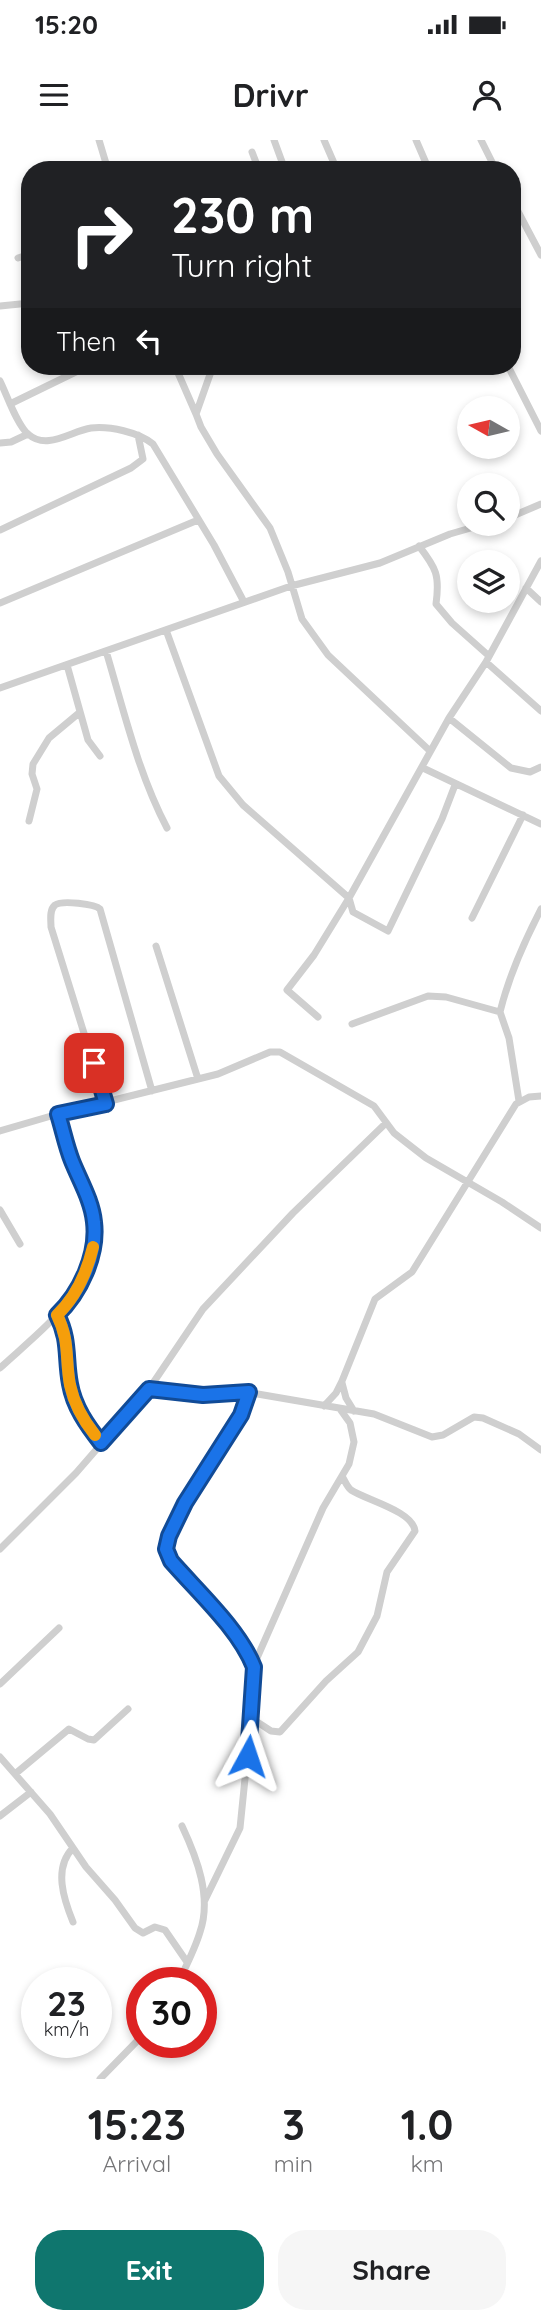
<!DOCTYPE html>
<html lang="en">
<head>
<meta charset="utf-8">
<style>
  body { margin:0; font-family:Quicksand,sans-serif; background:#f6f6f6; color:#202124; height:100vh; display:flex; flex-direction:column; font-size:26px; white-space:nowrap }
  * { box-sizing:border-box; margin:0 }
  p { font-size:23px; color:#757577 }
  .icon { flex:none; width:38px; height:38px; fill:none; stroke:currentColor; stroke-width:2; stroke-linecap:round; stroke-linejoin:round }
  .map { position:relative; height:1939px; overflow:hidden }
  .drawer { display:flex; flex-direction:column; background:#fff; flex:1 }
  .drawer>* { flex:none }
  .banner { position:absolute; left:21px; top:21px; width:500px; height:214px; border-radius:28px; box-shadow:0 4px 10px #0003; background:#202124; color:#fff; overflow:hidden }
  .needle { width:46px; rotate:278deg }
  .tools { position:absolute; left:457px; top:256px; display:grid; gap:14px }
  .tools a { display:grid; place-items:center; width:63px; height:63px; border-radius:50%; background:#fff; box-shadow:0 4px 10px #0003; font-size:35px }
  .speed { position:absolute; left:21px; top:1827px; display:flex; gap:14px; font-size:35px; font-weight:700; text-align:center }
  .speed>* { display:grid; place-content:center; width:91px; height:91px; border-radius:50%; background:#fff; box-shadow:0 4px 10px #0003; line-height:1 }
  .speed small { font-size:18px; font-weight:400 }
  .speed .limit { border:10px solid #d22; background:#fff; color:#111 }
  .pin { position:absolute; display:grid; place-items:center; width:60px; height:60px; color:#fff; margin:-30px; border-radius:14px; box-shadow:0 4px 10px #0006 }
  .me { position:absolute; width:77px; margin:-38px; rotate:5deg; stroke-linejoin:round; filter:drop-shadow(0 0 5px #0008) }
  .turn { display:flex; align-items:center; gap:24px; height:147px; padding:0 35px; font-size:32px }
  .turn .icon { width:91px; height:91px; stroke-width:2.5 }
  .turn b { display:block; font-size:49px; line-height:60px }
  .then { display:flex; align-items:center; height:66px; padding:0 35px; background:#0003; gap:14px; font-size:26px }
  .eta { display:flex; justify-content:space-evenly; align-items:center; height:119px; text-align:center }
  .eta b { font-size:42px; font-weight:800; line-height:49px }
  .button { display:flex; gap:14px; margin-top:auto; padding:14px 35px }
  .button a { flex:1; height:80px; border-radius:28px; background:#0f766e; color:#fff; font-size:28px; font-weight:800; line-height:80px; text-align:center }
  .button a+a { background:#f6f6f6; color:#202124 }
  .status { display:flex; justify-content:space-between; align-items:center; height:49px; padding:0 35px; background:#fff; direction:ltr }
  .status svg { height:19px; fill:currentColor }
  header { display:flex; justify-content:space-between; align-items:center; height:91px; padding:0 35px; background:#fff; font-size:32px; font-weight:800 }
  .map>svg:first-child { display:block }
</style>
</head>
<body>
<div class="status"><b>15:20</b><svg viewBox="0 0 49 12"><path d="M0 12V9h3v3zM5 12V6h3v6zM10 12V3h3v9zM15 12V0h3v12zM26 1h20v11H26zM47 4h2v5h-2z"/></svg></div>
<header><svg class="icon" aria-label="menu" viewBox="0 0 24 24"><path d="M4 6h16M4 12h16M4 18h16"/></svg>Drivr<svg class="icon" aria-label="person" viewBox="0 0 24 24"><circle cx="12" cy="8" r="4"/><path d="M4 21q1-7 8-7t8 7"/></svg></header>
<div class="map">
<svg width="541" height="1939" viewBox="0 0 541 1939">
  <rect width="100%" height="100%" fill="#fff"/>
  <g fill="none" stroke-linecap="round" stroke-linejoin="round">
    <path stroke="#cfcfcf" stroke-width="7" d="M99 0 108 30
      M274 0 285 30
      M324 0 337 30
      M416 0 429 30
      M481 0 496 30
      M252 12 259 30
      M513 62 541 115
      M18 118 30 114
      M0 166 30 163
      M175 226 196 274
      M213 226 196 274 201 287 217 314 270 388 288 432 302 479 328 515 430 611
      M508 226 541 291
      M0 241C7 255 17 285 28 294 47 311 71 291 91 288 110 286 138 292 153 304L214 405 244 462
      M10 264 88 226
      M0 303 11 302 28 294
      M508 378 541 364
      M0 390 131 328 143 319 138 295
      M419 406C436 428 440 435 436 464L452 483 489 516
      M526 448 541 462
      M0 463 198 380
      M166 490 219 636 243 665 349 758 353 772 388 791 442 679 455 645
      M106 511C124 571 138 633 167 688
      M486 522 541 571
      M67 525 88 600 100 616
      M0 548 291 446 380 423 450 394 488 383
      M449 578 511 628 530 632 541 627
      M423 628 541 684
      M29 681 37 649 32 634 33 624 49 598 79 573
      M472 778 523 675
      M156 806 198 939
      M500 872C509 835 524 802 541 769
      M318 877 287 850 314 815 349 758 449 578 486 522 541 421
      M352 884 428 856 446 857 500 872 509 898 519 961
      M106 964 51 787C51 780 49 770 55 765 62 760 95 764 100 769L152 951
      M0 991 58 974 218 934 270 912H280L374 966 394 993 408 1004 426 1018 502 1062 541 1088
      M0 1070 20 1104
      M57 1175C70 1200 65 1218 70 1244 74 1267 87 1285 101 1302
      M0 1228C41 1190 104 1145 94 1081 91 1059 80 1040 72 1020 66 1006 63 989 58 974
      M342 1243 346 1258 354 1271
      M149 1249 195 1254 237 1251 252 1253 374 1274 432 1297 443 1295 474 1277 483 1278 519 1294 541 1310
      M324 1266 336 1253 342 1241 375 1159 412 1132 516 964 529 957 541 956
      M0 1409 76 1333 149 1249 203 1169 293 1073 386 983
      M253 1527 323 1368 349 1324 354 1302 350 1283 340 1269
      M0 1544 59 1488
      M251 1578 271 1591 280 1592 326 1541 358 1512 377 1476 387 1432 415 1391C413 1371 366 1360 351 1350 347 1347 345 1341 342 1336
      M0 1617 50 1674 86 1727 115 1760 135 1788 143 1793 155 1787 165 1790 187 1822
      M15 1634 69 1589 88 1599 94 1600 128 1569
      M0 1676 31 1652
      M73 1708C53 1728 64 1760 73 1782
      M205 1760 240 1688 253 1560V1527L249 1516 233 1493 171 1421 166 1409 169 1396 185 1363 241 1275 249 1252
      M178 1843C186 1826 195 1809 200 1792 212 1757 197 1718 182 1686
      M100 1939 142 1896"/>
  </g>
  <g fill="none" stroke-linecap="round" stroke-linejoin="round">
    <defs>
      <path id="route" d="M94 923 106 964 58 974C63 990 66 1006 72 1021 80 1041 92 1061 94 1082 98 1115 80 1153 57 1175 70 1200 65 1218 70 1244 74 1267 87 1285 101 1303L149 1249 203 1255 249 1252 241 1275 185 1363 169 1396 166 1409 171 1421C198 1452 239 1489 254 1527L248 1616"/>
    </defs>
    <use href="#route" stroke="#114b97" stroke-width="18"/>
    <use href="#route" stroke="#1a73e8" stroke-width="12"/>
    <path stroke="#f59e0b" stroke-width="12" d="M93 1107C87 1132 76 1157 57 1175 70 1201 65 1218 70 1245 74 1264 83 1280 95 1295"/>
  </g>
</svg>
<div class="tools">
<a><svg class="needle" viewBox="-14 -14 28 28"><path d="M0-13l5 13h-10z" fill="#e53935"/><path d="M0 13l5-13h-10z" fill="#757577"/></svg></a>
<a><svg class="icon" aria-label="search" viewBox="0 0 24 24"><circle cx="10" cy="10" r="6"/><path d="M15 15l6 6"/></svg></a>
<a><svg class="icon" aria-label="layers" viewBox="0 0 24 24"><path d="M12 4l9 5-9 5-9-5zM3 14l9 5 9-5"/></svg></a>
</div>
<div class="speed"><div>23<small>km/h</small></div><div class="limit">30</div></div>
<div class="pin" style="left:94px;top:923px;background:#d93025"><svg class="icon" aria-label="arrive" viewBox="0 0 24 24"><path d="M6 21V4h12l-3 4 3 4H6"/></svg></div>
<svg class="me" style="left:248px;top:1616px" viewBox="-20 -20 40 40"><path d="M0-17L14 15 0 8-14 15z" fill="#1a73e8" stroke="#fff" stroke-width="4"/></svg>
<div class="banner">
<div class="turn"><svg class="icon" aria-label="right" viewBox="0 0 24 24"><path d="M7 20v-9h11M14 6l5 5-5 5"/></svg><div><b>230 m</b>Turn right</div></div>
<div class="then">Then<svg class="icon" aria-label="left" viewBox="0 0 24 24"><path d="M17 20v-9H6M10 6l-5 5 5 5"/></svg></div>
</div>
</div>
<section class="drawer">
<div class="eta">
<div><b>15:23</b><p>Arrival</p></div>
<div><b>3</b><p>min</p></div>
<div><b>1.0</b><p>km</p></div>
</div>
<div class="button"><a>Exit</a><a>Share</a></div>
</section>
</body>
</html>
